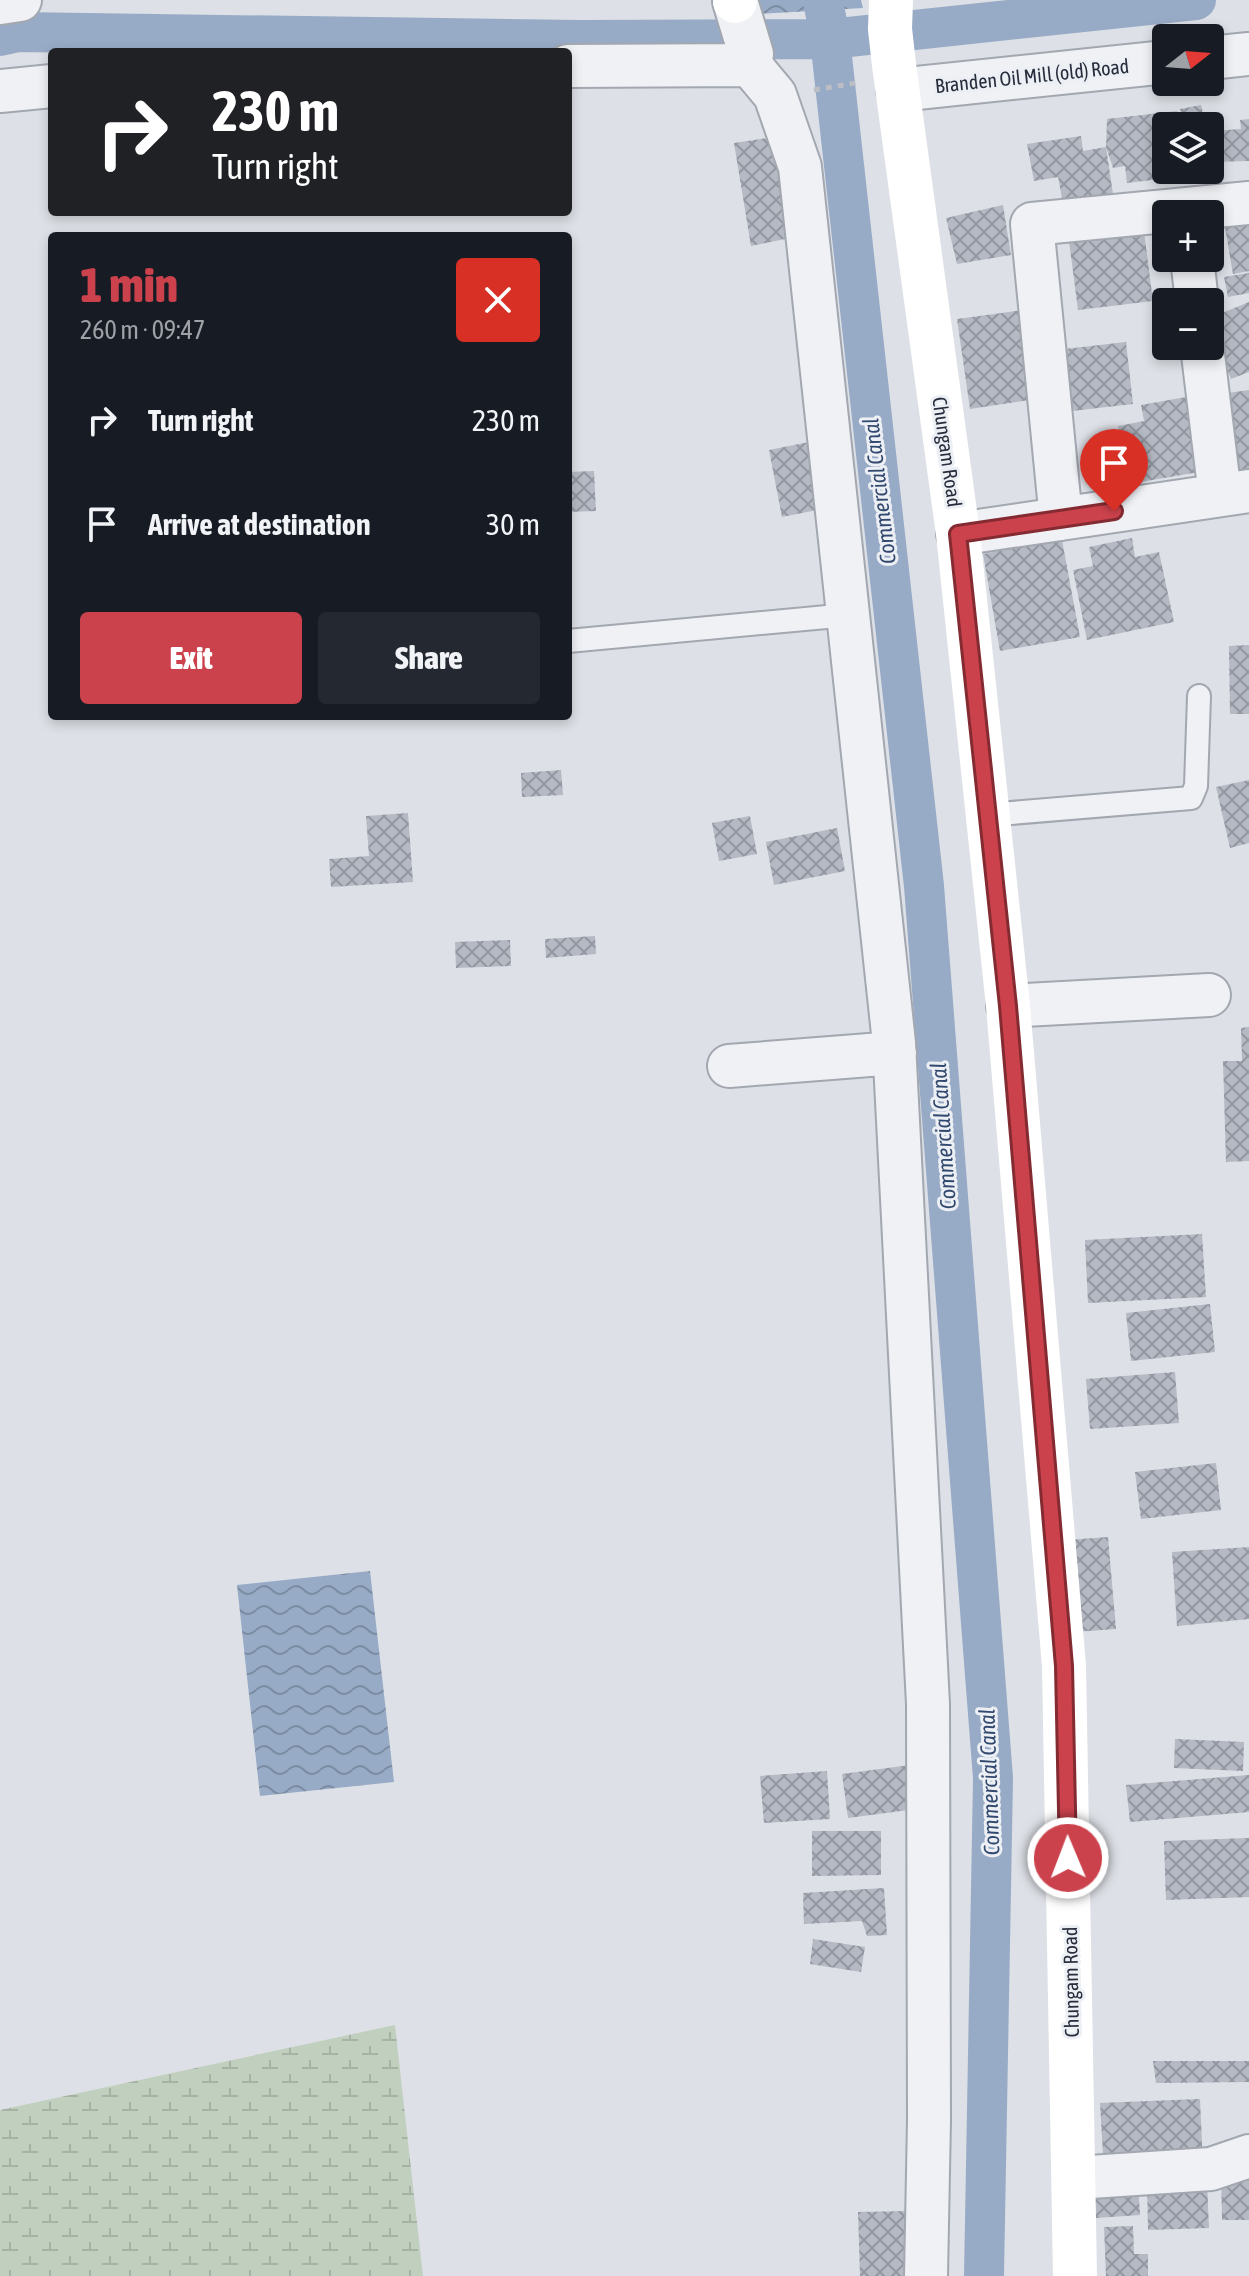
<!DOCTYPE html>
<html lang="en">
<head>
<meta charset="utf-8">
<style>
  body { margin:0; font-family:"Asap Condensed",sans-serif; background:#242831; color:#f1f3f6; height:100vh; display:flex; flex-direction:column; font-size:30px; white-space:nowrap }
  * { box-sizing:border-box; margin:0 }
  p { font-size:26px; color:#9ea1a6 }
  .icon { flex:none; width:44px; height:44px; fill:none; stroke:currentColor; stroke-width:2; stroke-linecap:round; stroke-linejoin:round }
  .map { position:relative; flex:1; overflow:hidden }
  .panel { position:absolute; left:48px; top:232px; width:524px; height:488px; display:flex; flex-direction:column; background:#171b24; border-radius:8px; box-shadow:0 4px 12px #0003 }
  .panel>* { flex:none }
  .hud { position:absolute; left:48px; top:48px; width:524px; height:168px; border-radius:8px; box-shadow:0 4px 12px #0003; background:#202124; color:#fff; overflow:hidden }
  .needle { width:52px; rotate:73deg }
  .tools { position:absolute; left:1152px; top:24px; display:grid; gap:16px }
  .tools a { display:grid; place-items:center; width:72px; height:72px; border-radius:8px; background:#171b24; box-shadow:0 4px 12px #0003; font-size:40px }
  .pin { position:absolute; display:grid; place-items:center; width:68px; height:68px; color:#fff; margin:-82px -34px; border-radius:50% 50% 50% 0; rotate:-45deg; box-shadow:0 0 8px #0007 }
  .pin .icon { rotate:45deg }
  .me { position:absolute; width:88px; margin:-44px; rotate:359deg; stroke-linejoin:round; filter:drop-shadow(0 0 6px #0008) }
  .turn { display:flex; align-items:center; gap:28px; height:168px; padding:0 32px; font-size:36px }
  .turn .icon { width:104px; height:104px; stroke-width:2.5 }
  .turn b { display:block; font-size:56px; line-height:68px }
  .round { display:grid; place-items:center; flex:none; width:84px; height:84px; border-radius:8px; background:#242831 }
  .headline { display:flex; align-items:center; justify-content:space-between; height:136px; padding:0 32px }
  h1 { font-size:48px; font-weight:800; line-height:60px; color:#cb424d }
  .button { display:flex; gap:16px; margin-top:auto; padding:16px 32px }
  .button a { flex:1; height:92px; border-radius:8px; background:#cb424d; color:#fff; font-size:32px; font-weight:800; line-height:92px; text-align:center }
  .button a+a { background:#242831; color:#f1f3f6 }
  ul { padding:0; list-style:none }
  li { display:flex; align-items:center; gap:24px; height:104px; padding:0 32px }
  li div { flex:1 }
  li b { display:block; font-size:30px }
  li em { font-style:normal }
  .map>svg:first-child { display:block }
</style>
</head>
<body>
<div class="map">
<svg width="1249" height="2276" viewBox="0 0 1249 2276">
  <defs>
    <pattern id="wetland-marsh" width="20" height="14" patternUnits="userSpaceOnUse" patternTransform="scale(2)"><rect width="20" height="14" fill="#c1d0be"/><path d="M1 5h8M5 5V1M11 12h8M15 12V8" fill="none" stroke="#a6b3a4"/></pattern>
    <pattern id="water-waves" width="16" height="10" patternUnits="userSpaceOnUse" patternTransform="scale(2)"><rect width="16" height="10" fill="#98abc6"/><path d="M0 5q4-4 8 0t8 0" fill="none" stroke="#7c8ca2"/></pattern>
    <pattern id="building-cross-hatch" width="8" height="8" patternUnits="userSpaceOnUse" patternTransform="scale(2)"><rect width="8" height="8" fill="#b4b9c3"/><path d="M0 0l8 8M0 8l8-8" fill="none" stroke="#9297a0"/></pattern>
  </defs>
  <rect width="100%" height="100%" fill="#dde0e6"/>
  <path fill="url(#wetland-marsh)" d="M395 2025 423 2276H0V2110Z"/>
  <path fill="url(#water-waves)" d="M756 0H861L863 8 758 14Z
    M370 1571 394 1782 260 1796 237 1585Z"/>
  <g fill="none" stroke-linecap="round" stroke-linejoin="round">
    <path stroke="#98abc6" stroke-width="40" d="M823 0 830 39 924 886 993 1778 984 2276
      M0 36 18 32 580 40 830 39 1196 0"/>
  </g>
  <path fill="url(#building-cross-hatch)" d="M1201 105 1206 126H1183L1180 109Z
    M1177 111 1179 126H1166V170H1184L1185 176 1127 183 1125 166 1113 168 1106 147 1113 194 1063 203 1058 177 1034 181 1027 144 1081 136 1083 151 1106 147 1107 119Z
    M1249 119V161L1210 162V153L1213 162 1214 131 1241 129 1240 120Z
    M774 137 790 238 751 246 734 143Z
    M1003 205 1011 255 957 264 946 218Z
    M1249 212V271L1233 274 1223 216Z
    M1143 224 1153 301 1078 310 1068 233Z
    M1249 273V293L1228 297 1224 277Z
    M1249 302V372L1231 379 1210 329V318Z
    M1024 310 1036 399 970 409 957 319Z
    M1126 342 1133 404 1072 411 1065 349Z
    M1249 390V469L1233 472 1221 394Z
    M1186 397 1199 472 1129 484 1118 426 1144 421 1141 405Z
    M819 440 832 507 782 517 769 450Z
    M594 471 596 511 568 512V472Z
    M1132 538 1135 557 1159 552 1174 622 1087 640 1073 570 1093 566 1089 547Z
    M1062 540 1080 637 1000 651 983 554Z
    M1249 645V714H1230L1229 646Z
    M561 770 563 795 522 797 521 773Z
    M1249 780V843L1230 848 1216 787Z
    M408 813 413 882 331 887 329 859 369 856 366 816Z
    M750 816 757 854 719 861 712 823Z
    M837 828 845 871 774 885 766 842Z
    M595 936 596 954 546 958 545 939Z
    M510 940 511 966 456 968 455 942Z
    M1249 1027V1161L1226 1162 1223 1061H1242L1241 1028Z
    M1202 1234 1206 1297 1088 1303 1085 1240Z
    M1210 1304 1215 1352 1131 1361 1126 1313Z
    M1175 1372 1179 1423 1090 1429 1086 1379Z
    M1216 1463 1221 1510 1141 1519 1135 1472Z
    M1108 1537 1116 1629 1074 1632 1066 1540Z
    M1249 1547V1619L1177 1626 1172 1552Z
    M1175 1739 1244 1742 1243 1771 1174 1768Z
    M918 1764 924 1808 848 1818 842 1774Z
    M827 1771 830 1819 764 1823 760 1776Z
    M1249 1775V1812L1130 1822 1126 1785Z
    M812 1831H881V1875L812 1876Z
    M1249 1838V1897L1166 1900 1164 1841Z
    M884 1888 887 1935 867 1936 862 1921 804 1924 803 1893Z
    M813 1939 865 1947 861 1972 810 1964Z
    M1153 2061H1249V2082L1156 2083Z
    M1200 2099 1203 2167 1104 2171 1100 2103Z
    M1221 2169H1249V2220H1222Z
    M1207 2181 1209 2228 1148 2230 1147 2182Z
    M1138 2184 1140 2215 1096 2218 1094 2186Z
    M909 2211 910 2276H860L858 2212Z
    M1133 2226 1134 2254H1148V2276H1106L1104 2227Z"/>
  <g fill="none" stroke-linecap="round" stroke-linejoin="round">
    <defs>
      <path id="service" d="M568 641 848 615
        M987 815 1191 798 1196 786 1199 696"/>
      <path id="minor" d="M0 3 20 0
        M751 54 750 65 775 95 800 167 894 1043 928 1704 929 2120 926 2276
        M1210 58 1249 54
        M568 66 750 65
        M898 90 1166 62
        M0 91 52 86
        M1192 258 1197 302
        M1202 346 1220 495
        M1061 519 1032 224 1249 203
        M958 534 1249 491
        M1008 1006 1209 995
        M729 1066 895 1053
        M1075 2178 1211 2169 1249 2156"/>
      <path id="tertiary" d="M735 1 751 54"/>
    </defs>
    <use href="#service" stroke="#a3a7b0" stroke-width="26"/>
    <use href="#minor" stroke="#a3a7b0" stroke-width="46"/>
    <use href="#tertiary" stroke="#a3a7b0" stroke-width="48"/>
    <path stroke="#bbbec5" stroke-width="5" stroke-dasharray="6 6" stroke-linecap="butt" d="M814 90 856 83"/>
    <use href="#service" stroke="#eff1f5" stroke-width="22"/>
    <use href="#minor" stroke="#eff1f5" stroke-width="42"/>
    <use href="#tertiary" stroke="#eff1f5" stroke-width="44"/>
    <path stroke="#fff" stroke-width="44" d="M735 0V1
      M891 0 890 29 894 65 958 534 1008 1006 1064 1666 1075 2276"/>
  </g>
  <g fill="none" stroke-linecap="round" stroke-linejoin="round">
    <defs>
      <path id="route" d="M1068 1858 1064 1666 1008 1006 958 534 1114 511"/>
    </defs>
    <use href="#route" stroke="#842b32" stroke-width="20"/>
    <use href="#route" stroke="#cb424d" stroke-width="14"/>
  </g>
  <g text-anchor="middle" stroke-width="6" stroke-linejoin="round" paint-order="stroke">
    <g font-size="20" fill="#272d3c" stroke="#eceff4">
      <text transform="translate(1032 76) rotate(-6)" y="7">Branden Oil Mill (old) Road</text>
      <text transform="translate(947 452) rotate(82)" y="7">Chungam Road</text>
      <text transform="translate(1071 1982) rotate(-91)" y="7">Chungam Road</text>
    </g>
    <g font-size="22" font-style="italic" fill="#32496f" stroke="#eceff4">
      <text transform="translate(879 491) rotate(-97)" y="8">Commercial Canal</text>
      <text transform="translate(943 1136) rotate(-94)" y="8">Commercial Canal</text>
      <text transform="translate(989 1782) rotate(-92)" y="8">Commercial Canal</text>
    </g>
  </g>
</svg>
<div class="tools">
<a><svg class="needle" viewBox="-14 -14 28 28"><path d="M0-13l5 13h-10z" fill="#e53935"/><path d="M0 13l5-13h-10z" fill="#9ea1a6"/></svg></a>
<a><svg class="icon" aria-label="layers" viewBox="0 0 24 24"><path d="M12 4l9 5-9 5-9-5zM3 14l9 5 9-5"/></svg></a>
<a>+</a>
<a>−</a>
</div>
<div class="pin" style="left:1114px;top:511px;background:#d93025"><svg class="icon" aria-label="arrive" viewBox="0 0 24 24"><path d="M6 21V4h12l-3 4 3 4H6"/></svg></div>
<svg class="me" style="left:1068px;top:1858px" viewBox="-20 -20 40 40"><circle r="17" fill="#cb424d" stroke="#fff" stroke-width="3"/><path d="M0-11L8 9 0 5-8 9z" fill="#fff"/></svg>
<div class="hud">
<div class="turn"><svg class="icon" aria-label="right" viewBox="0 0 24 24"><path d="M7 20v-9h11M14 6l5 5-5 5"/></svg><div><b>230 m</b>Turn right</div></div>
</div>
<section class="panel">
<div class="headline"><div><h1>1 min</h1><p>260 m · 09:47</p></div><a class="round" style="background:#d93025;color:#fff"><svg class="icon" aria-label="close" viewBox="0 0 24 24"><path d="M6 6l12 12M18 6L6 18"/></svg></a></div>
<ul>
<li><svg class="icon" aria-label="right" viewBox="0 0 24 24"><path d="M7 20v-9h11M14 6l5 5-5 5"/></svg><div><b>Turn right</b></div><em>230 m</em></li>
<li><svg class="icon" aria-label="arrive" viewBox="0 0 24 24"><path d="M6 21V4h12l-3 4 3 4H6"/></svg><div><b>Arrive at destination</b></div><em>30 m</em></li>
</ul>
<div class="button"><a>Exit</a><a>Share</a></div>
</section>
</div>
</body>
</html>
